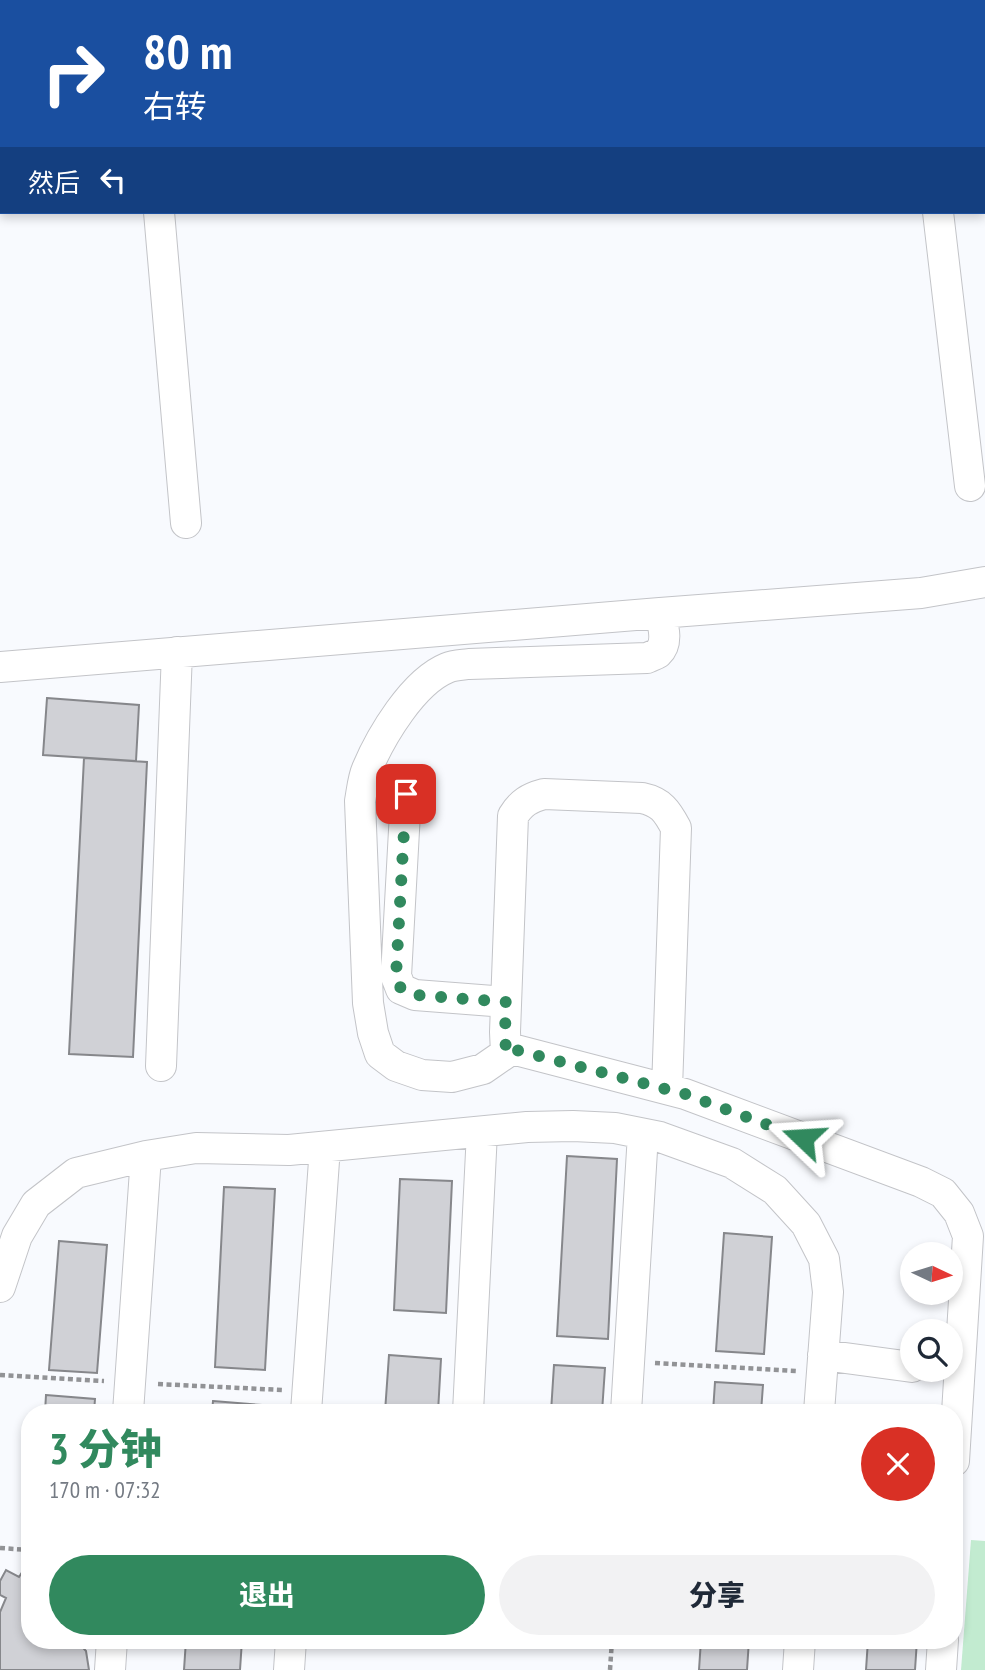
<!DOCTYPE html>
<html lang="zh">
<head>
<meta charset="utf-8">
<style>
  body { margin:0; font-family:"PT Sans Narrow","Noto Sans SC",sans-serif; background:#f2f2f3; color:#1f2937; height:100vh; display:flex; flex-direction:column; font-size:26px; white-space:nowrap }
  * { box-sizing:border-box; margin:0 }
  p { font-size:23px; color:#747a83 }
  .icon { flex:none; width:38px; height:38px; fill:none; stroke:currentColor; stroke-width:2; stroke-linecap:round; stroke-linejoin:round }
  .map { position:relative; flex:1; overflow:hidden }
  .drawer { position:absolute; left:21px; top:1404px; width:942px; height:245px; display:flex; flex-direction:column; background:#fff; border-radius:28px; box-shadow:0 4px 10px #0003 }
  .drawer>* { flex:none }
  .guide { position:absolute; left:0px; top:0px; width:985px; height:214px; box-shadow:0 4px 10px #0003; background:#1a4fa0; color:#fff; overflow:hidden }
  .needle { width:46px; rotate:94deg }
  .buttons { position:absolute; left:900px; top:1242px; display:grid; gap:14px }
  .buttons a { display:grid; place-items:center; width:63px; height:63px; border-radius:50%; background:#fff; box-shadow:0 4px 10px #0003; font-size:35px }
  .pin { position:absolute; display:grid; place-items:center; width:60px; height:60px; color:#fff; margin:-30px; border-radius:14px; box-shadow:0 4px 10px #0006 }
  .me { position:absolute; width:77px; margin:-38px; rotate:290deg; stroke-linejoin:round; filter:drop-shadow(0 0 5px #0008) }
  .turn { display:flex; align-items:center; gap:24px; height:147px; padding:0 28px; font-size:32px }
  .turn .icon { width:91px; height:91px; stroke-width:2.5 }
  .turn b { display:block; font-size:49px; line-height:60px }
  .then { display:flex; align-items:center; height:66px; padding:0 28px; background:#0003; gap:14px; font-size:26px }
  .round { display:grid; place-items:center; flex:none; width:74px; height:74px; border-radius:37px; background:#f2f2f3 }
  .headline { display:flex; align-items:center; justify-content:space-between; height:119px; padding:0 28px }
  h1 { font-size:42px; font-weight:800; line-height:52px; color:#31895e }
  .cta { display:flex; gap:14px; margin-top:auto; padding:14px 28px }
  .cta a { flex:1; height:80px; border-radius:42px; background:#31895e; color:#fff; font-size:28px; font-weight:800; line-height:80px; text-align:center }
  .cta a+a { background:#f2f2f3; color:#1f2937 }
  .map>svg:first-child { display:block }
</style>
</head>
<body>
<div class="map">
<svg width="985" height="1670" viewBox="0 0 985 1670">
  <rect width="100%" height="100%" fill="#f8fafe"/>
  <path fill="#c2ebd0" d="M971 1540 985 1541V1670H961Z"/>
  <path fill="#d0d1d6" stroke="#86878b" stroke-width="2" d="M67 0H684L685 2H67Z
    M47 698 139 705 136 761 43 755Z
    M84 758 147 762 133 1057 69 1054Z
    M567 1156 617 1159 608 1339 557 1336Z
    M400 1179 452 1181 446 1313 394 1310Z
    M224 1187 275 1189 265 1370 215 1367Z
    M724 1233 772 1237 764 1354 716 1351Z
    M59 1241 107 1245 97 1373 49 1370Z
    M389 1355 441 1359 438 1412H385Z
    M554 1365 605 1368 602 1412H551Z
    M715 1382 763 1385 761 1412H713Z
    M46 1395 95 1399 94 1412H45Z
    M213 1401 261 1405 260 1412H212Z
    M30 1560V1640H76L86 1651 89 1670H0V1612L6 1598 0 1595V1581L6 1570 19 1577Z
    M186 1640H242L240 1670H184Z
    M701 1640H749L747 1670H699Z
    M868 1640H917L915 1670H866Z"/>
  <g fill="none" stroke-linecap="round" stroke-linejoin="round">
    <defs>
      <path id="minor" d="M709 0V2
        M913 0V2
        M984 181H985
        M159 212 186 523
        M938 212 970 486
        M660 613 921 593 985 582
        M0 667 660 613C663 625 669 643 658 653 655 655 651 656 647 658L469 664C462 665 454 665 447 668 413 682 381 736 367 769 363 778 362 790 360 801L368 1003 373 1033 380 1054 396 1066 422 1075 452 1077 483 1069 512 1049 685 1094 921 1182 943 1193 959 1213 968 1236 954 1461
        M406 794 396 976 401 989 415 995 506 1002
        M506 1053 505 1032 513 816C521 803 529 798 544 794L642 798C661 802 667 811 676 828L667 1089
        M161 1066 177 652
        M0 1287 17 1236 36 1204 76 1173 146 1156 196 1148 289 1150 527 1127 573 1126 615 1128 660 1137 732 1163 775 1190 806 1224 824 1259 828 1292 819 1412
        M823 1355 912 1367
        M128 1412 146 1156
        M306 1412 325 1147
        M468 1412 482 1132
        M626 1412 643 1134
        M110 1670 112 1640
        M289 1670 291 1640
        M798 1670 800 1640
        M941 1670 943 1640"/>
    </defs>
    <use href="#minor" stroke="#c3c4c8" stroke-width="32"/>
    <path stroke="#929396" stroke-width="4.5" stroke-dasharray="5 3.5" stroke-linecap="butt" d="M655 1363 797 1371
      M0 1375 104 1381
      M158 1384 282 1390
      M0 1548 30 1550
      M610 1670 612 1640"/>
    <use href="#minor" stroke="#fff" stroke-width="30"/>
  </g>
  <g fill="none" stroke-linecap="round" stroke-linejoin="round">
    <path stroke="#31895e" stroke-width="12" stroke-dasharray="0 21.6" d="M406 794 396 976 401 989 415 995 506 1002 505 1032 506 1053 512 1049 685 1094 803 1138"/>
  </g>
</svg>
<div class="buttons">
<a><svg class="needle" viewBox="-14 -14 28 28"><path d="M0-13l5 13h-10z" fill="#e53935"/><path d="M0 13l5-13h-10z" fill="#747a83"/></svg></a>
<a><svg class="icon" aria-label="search" viewBox="0 0 24 24"><circle cx="10" cy="10" r="6"/><path d="M15 15l6 6"/></svg></a>
</div>
<div class="pin" style="left:406px;top:794px;background:#d93025"><svg class="icon" aria-label="arrive" viewBox="0 0 24 24"><path d="M6 21V4h12l-3 4 3 4H6"/></svg></div>
<svg class="me" style="left:803px;top:1138px" viewBox="-20 -20 40 40"><path d="M0-17L14 15 0 8-14 15z" fill="#31895e" stroke="#fff" stroke-width="4"/></svg>
<div class="guide">
<div class="turn"><svg class="icon" aria-label="right" viewBox="0 0 24 24"><path d="M7 20v-9h11M14 6l5 5-5 5"/></svg><div><b>80 m</b>右转</div></div>
<div class="then">然后<svg class="icon" aria-label="left" viewBox="0 0 24 24"><path d="M17 20v-9H6M10 6l-5 5 5 5"/></svg></div>
</div>
<section class="drawer">
<div class="headline"><div><h1>3 分钟</h1><p>170 m · 07:32</p></div><a class="round" style="background:#d93025;color:#fff"><svg class="icon" aria-label="close" viewBox="0 0 24 24"><path d="M6 6l12 12M18 6L6 18"/></svg></a></div>
<div class="cta"><a>退出</a><a>分享</a></div>
</section>
</div>
</body>
</html>
